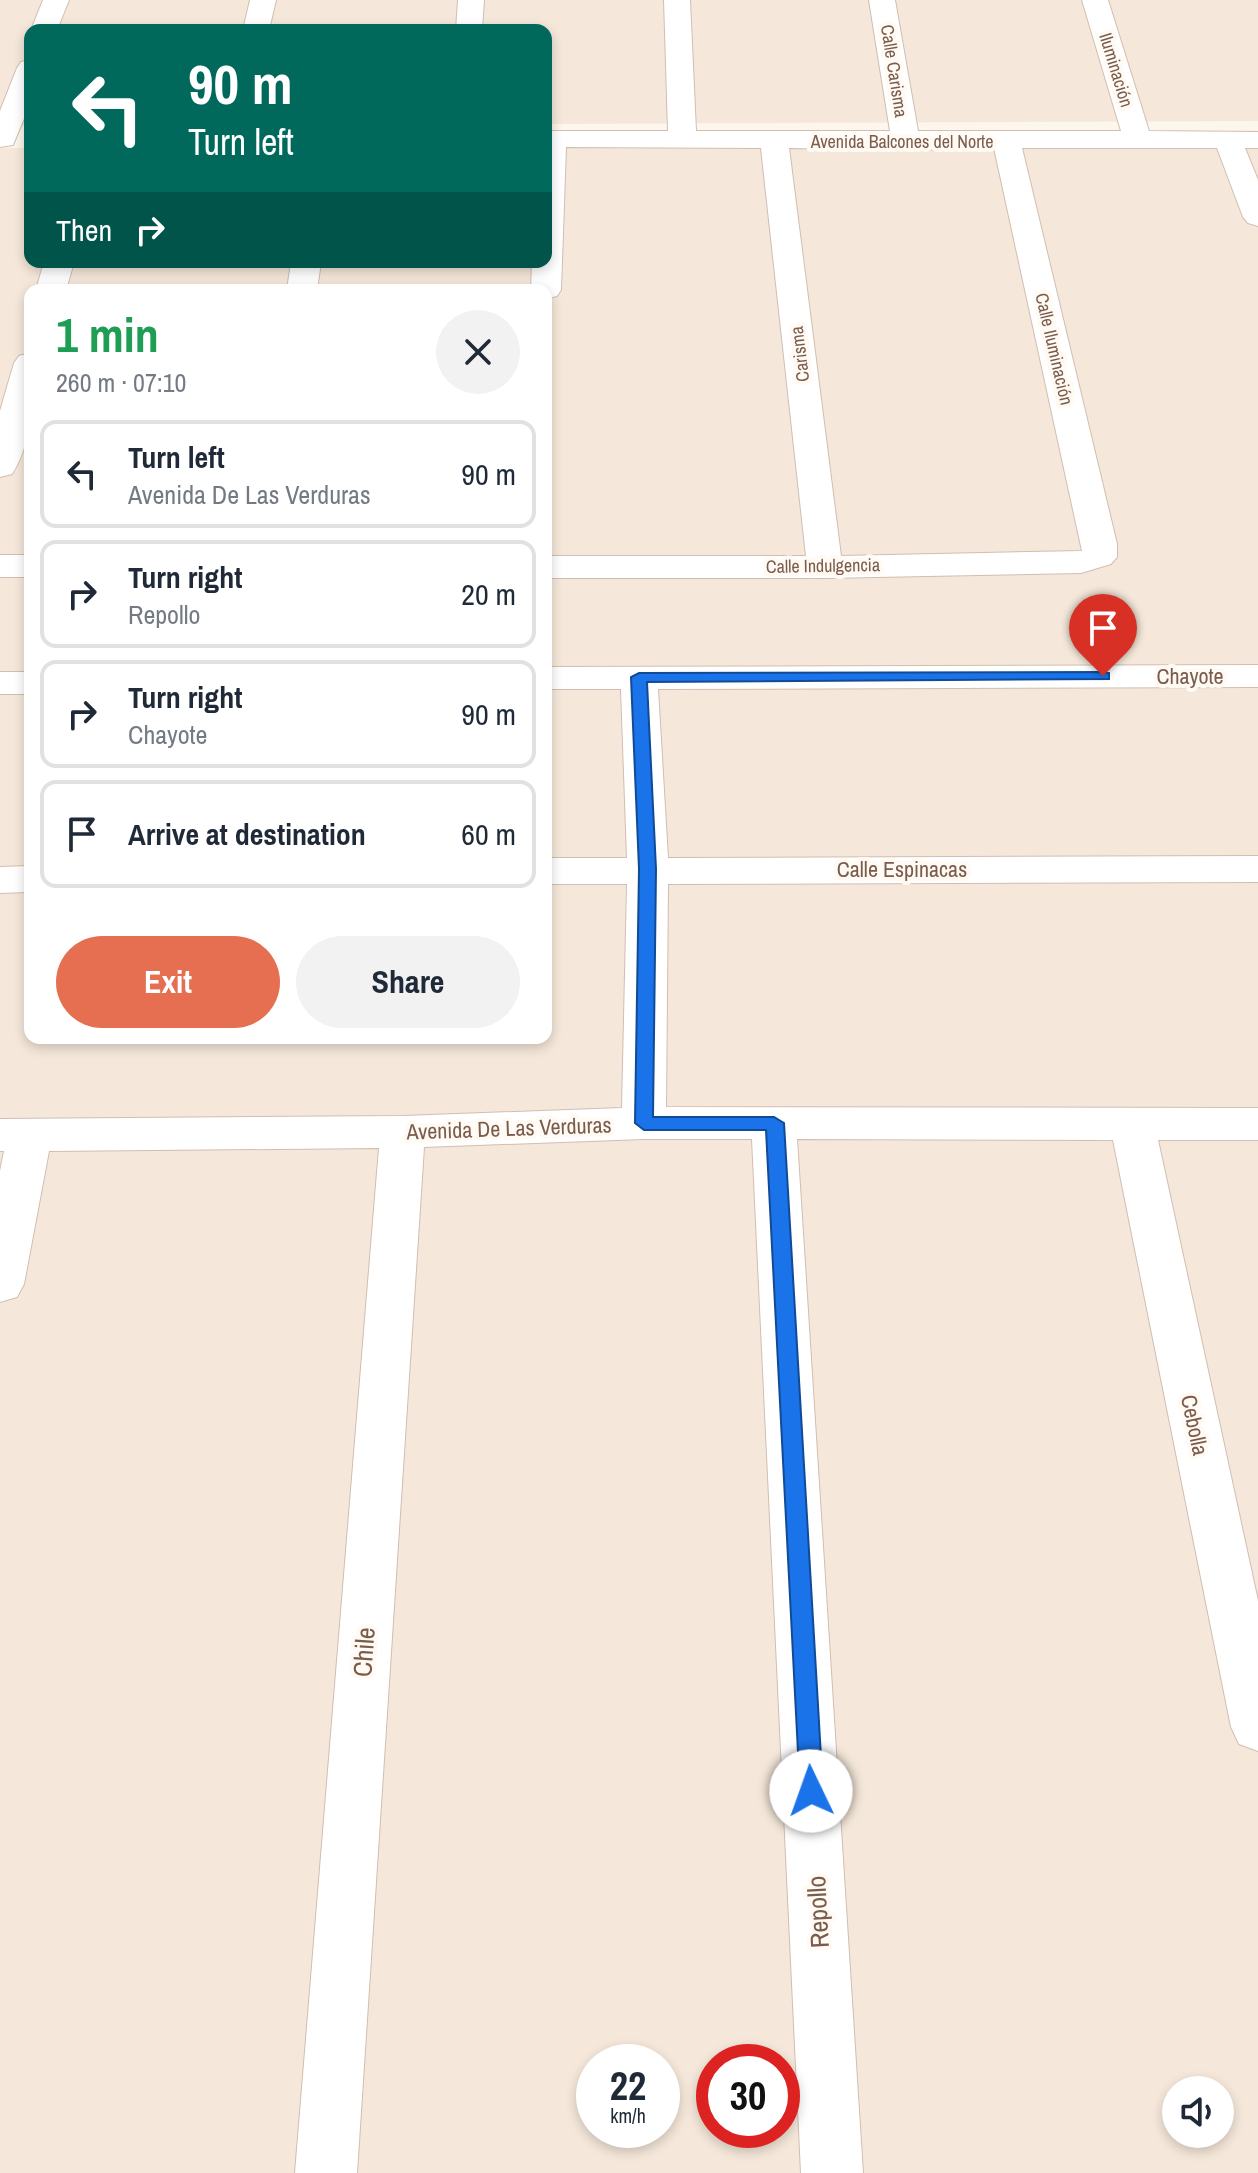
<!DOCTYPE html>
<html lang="en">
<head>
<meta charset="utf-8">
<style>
  body { margin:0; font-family:"Archivo Narrow",sans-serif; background:#f2f2f3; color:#1f2937; height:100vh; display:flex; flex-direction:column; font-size:30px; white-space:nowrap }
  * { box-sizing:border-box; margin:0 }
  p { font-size:26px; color:#747a83 }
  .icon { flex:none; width:44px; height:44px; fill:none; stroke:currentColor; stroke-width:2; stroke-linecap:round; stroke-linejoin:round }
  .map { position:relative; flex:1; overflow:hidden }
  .details { position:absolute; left:24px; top:284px; width:528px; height:760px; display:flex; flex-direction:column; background:#fff; border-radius:16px; box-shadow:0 4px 12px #0003 }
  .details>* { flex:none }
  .hud { position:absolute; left:24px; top:24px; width:528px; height:244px; border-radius:16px; box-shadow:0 4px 12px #0003; background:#00695c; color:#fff; overflow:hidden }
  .fabs { position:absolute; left:1162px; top:2076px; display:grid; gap:16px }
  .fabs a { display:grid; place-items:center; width:72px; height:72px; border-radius:50%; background:#fff; box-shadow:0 4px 12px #0003; font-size:40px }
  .speed { position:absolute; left:576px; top:2044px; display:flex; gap:16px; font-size:40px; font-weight:700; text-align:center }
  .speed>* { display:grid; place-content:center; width:104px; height:104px; border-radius:50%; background:#fff; box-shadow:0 4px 12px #0003; line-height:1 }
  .speed small { font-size:20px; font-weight:400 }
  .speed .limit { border:12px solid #d22; background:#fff; color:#111 }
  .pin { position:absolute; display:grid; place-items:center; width:68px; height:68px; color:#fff; margin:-82px -34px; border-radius:50% 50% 50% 0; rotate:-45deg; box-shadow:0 0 8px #0007 }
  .pin .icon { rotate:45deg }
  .me { position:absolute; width:88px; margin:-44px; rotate:357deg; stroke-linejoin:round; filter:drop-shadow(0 0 6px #0008) }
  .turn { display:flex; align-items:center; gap:28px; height:168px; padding:0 32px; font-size:36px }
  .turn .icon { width:104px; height:104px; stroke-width:2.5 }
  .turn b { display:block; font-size:56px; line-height:68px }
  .then { display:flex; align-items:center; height:76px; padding:0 32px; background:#0003; gap:16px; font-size:30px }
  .round { display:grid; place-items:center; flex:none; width:84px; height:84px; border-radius:42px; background:#f2f2f3 }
  .head { display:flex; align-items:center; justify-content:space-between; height:136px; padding:0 32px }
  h1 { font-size:48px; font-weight:700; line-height:60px; color:#1e9e55 }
  .primary-button { display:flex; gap:16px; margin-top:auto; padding:16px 32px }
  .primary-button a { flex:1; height:92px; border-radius:48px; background:#e76f51; color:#fff; font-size:32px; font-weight:700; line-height:92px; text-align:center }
  .primary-button a+a { background:#f2f2f3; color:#1f2937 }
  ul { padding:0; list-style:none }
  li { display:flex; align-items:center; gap:24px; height:108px; margin:0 16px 12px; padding:0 16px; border:4px solid #e0e1e3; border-radius:16px }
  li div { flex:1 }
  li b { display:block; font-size:30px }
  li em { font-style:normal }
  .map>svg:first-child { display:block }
</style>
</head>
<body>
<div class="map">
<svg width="1258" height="2173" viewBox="0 0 1258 2173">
  <rect width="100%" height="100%" fill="#fdf6ec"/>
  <path fill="#f5e8da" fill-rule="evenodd" d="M0 0H1258V121L546 124V30H30V126H0Z
    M1258 144V2173H0V148H30V262H546V145ZM30 290H546V1038H30ZM594 2062H662V2130H594ZM714 2062H782V2130H714ZM1176 2090H1220V2134H1176Z"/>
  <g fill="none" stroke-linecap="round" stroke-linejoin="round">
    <defs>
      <path id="minor" d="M43 0H69L57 30H31Z
        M250 0H276L269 30H243Z
        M458 0H484L482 30H456Z
        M664 0H690L696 131H890L869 0H895L918 131H1121L1082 0H1108L1149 131 1258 132V148H1245L1258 180V226L1248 223 1243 217 1217 148H1022L1117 544V557L1111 564 1081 573 825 578H546V556H806L761 148 566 147 561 290 557 296 546 299V290H531L532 262H546V131H668ZM789 148 906 150 994 148 1082 551 841 556Z
        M30 60V104L13 145 0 147V111L17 68 21 62Z
        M44 262H74L66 290H36Z
        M291 262H321L317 290H287Z
        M30 353C30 392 35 440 12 474L0 477V411L14 363 19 356Z
        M0 555H30V577H0Z
        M1258 665V687L658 689 668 858 1258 856V882L668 884 666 1107 1258 1108V1140H1158L1258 1601V1751L1239 1744 1231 1727 1113 1140 797 1139 863 2173H801L752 1139H644L424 1147 357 2173H295L379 1148 49 1151 24 1284 17 1297 0 1302V1171L4 1151H0V1119L403 1116 622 1108 627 884H546V858H627L621 689H546V667Z
        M0 672H30V694H0Z
        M30 866V892L0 893V867Z"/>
    </defs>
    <use href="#minor" stroke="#d1beb0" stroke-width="2"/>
    <use href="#minor" fill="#fff" fill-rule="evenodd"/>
  </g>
  <path fill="#1a73e8" stroke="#114b97" stroke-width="2" d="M1103 672 1109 673V679L647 682 656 869 653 1117H774L784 1123 823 1791 819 1799 811 1802 803 1799 800 1791 766 1130H644L635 1123 639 869 631 677 639 673Z"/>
  <g text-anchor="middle" stroke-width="8" stroke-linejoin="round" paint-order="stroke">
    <g font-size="18" fill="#7a5c4d" stroke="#fffaf3">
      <text transform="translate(1116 70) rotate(73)" y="6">Iluminación</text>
      <text transform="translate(894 71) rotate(81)" y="6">Calle Carisma</text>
      <text x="902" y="148">Avenida Balcones del Norte</text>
      <text transform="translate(1054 349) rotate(77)" y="6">Calle Iluminación</text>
      <text transform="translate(800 354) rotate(-97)" y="6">Carisma</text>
      <text transform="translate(823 566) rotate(-1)" y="6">Calle Indulgencia</text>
    </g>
    <g font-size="22" fill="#7a5c4d" stroke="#fffaf3">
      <text x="1190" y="684">Chayote</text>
      <text x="902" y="877">Calle Espinacas</text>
      <text transform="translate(509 1128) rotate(-2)" y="8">Avenida De Las Verduras</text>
      <text transform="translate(1195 1425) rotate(78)" y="8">Cebolla</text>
    </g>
    <g font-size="26" fill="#7a5c4d" stroke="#fffaf3">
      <text transform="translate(364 1652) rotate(-86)" y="9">Chile</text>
      <text transform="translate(818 1912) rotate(-93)" y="9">Repollo</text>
    </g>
  </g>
</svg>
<div class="fabs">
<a><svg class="icon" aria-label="sound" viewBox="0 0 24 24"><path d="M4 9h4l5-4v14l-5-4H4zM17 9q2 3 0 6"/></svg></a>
</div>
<div class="speed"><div>22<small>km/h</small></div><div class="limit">30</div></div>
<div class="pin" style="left:1103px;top:676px;background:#d93025"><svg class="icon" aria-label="arrive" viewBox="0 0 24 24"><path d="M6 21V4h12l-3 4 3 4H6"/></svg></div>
<svg class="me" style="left:811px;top:1791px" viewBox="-20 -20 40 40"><circle r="19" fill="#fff"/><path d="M0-13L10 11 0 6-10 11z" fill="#1a73e8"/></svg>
<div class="hud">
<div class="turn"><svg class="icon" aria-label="left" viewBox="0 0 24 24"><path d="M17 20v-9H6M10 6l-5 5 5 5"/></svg><div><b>90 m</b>Turn left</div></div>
<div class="then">Then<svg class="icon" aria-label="right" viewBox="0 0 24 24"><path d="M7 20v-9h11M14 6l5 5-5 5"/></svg></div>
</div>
<section class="details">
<div class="head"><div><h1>1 min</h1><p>260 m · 07:10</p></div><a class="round"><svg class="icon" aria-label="close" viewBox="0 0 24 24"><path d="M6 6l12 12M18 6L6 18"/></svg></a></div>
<ul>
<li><svg class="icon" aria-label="left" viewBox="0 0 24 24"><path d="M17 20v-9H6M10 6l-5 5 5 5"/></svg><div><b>Turn left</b><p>Avenida De Las Verduras</p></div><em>90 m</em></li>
<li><svg class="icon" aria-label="right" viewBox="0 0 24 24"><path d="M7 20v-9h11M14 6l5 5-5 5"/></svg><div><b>Turn right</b><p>Repollo</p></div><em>20 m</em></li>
<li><svg class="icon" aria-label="right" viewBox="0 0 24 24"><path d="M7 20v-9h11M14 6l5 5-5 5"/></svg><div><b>Turn right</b><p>Chayote</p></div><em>90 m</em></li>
<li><svg class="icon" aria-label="arrive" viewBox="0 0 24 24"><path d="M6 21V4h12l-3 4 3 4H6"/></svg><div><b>Arrive at destination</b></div><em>60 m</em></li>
</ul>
<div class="primary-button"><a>Exit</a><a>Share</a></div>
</section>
</div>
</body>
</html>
